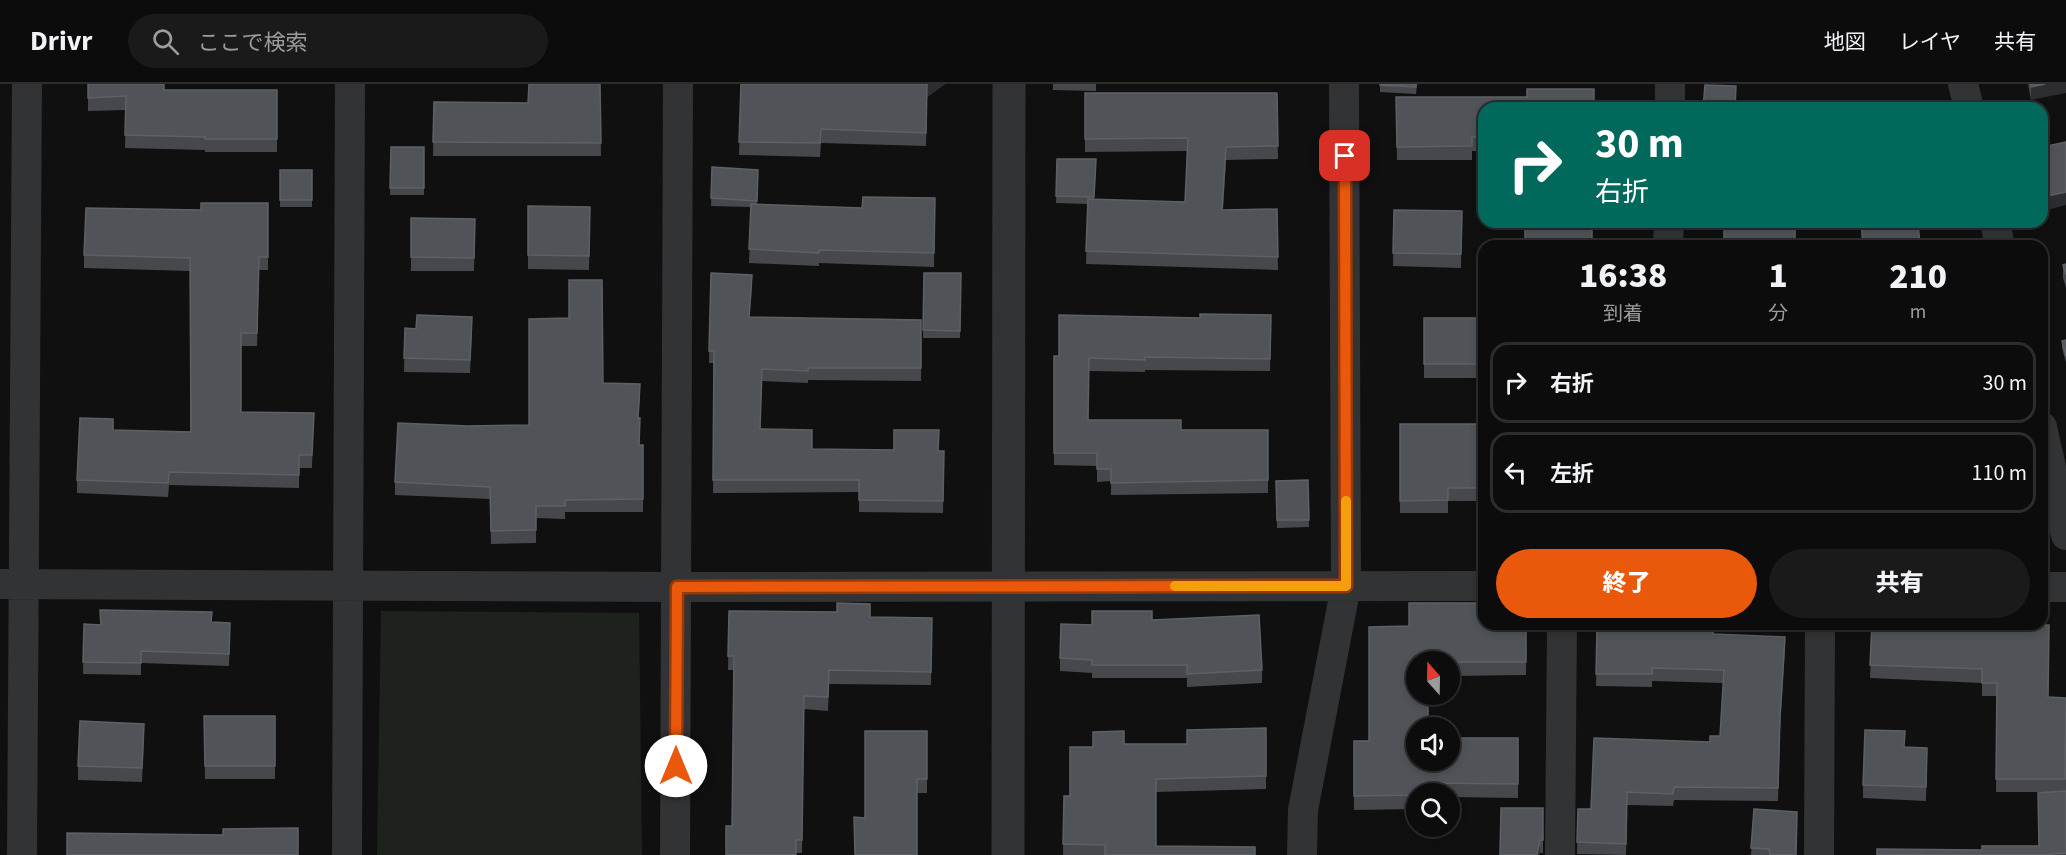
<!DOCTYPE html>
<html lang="ja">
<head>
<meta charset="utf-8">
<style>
  body { margin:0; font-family:"Source Sans 3","Noto Sans JP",sans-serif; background:#1a1a1b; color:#f1f3f6; height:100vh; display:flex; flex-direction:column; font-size:22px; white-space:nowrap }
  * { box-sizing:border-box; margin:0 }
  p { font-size:20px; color:#9a9b9d }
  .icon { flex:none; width:33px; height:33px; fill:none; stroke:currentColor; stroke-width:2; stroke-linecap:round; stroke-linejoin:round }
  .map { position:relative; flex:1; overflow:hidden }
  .details { position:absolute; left:1478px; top:156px; width:570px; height:390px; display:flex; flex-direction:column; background:#0c0c0d; border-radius:18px; box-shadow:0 3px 9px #0003,0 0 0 2px #2c2c2e }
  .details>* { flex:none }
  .top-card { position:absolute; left:1478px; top:18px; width:570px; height:126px; border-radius:18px; box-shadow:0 3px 9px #0003,0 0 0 2px #2c2c2e; background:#00695c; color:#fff; overflow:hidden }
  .needle { width:39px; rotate:340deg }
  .fabs { position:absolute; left:1406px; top:567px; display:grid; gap:12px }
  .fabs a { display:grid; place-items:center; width:54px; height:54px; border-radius:50%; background:#0c0c0d; box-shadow:0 3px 9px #0003,0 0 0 2px #2c2c2e; font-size:30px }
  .pin { position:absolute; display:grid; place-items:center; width:51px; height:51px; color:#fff; margin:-26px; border-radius:12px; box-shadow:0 3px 9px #0006 }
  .me { position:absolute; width:66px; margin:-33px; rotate:0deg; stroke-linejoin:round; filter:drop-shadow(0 0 4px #0008) }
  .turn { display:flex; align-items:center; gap:21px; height:126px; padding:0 18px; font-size:27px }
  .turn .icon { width:78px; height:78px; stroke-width:2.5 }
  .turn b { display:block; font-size:42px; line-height:51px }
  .eta { display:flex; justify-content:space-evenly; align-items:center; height:102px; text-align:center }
  .eta b { font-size:36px; font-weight:800; line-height:42px }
  .cta { display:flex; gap:12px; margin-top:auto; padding:12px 18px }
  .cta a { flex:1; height:69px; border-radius:36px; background:#ea580c; color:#fff; font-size:24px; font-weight:800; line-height:69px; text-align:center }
  .cta a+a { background:#1a1a1b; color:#f1f3f6 }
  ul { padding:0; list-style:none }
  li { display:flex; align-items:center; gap:18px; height:81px; margin:0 12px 9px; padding:0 6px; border:3px solid #2c2c2e; border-radius:18px }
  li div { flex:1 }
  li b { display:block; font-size:22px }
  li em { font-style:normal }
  header { display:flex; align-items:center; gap:36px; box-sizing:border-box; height:84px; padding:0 30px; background:#0c0c0d; border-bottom:2px solid #2c2c2e }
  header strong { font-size:28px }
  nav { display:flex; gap:33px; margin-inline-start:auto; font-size:21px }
  .search { width:420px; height:54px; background:#1a1a1b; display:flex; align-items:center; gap:15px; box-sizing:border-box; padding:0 21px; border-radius:33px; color:#9a9b9d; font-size:22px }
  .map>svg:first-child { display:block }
</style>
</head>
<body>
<header>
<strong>Drivr</strong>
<div class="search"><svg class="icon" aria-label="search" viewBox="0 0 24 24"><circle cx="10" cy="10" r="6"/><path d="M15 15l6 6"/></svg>ここで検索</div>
<nav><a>地図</a><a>レイヤ</a><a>共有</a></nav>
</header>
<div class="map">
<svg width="2066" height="771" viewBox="0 0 2066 771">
  <rect width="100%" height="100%" fill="#101011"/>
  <path fill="#1d231c" d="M381 527 639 529 642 771H377Z"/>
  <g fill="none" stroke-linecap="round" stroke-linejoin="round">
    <path stroke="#313335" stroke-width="30" d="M1963 0 1969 24
      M1670 24V0
      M1995 138 2000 162
      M1668 162 1669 138
      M2042 343 2066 451
      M0 500 677 503 1484 502
      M2042 503H2066
      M22 771 27 0
      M347 771 350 0
      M675 771 678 0
      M1302 771 1303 726 1346 502 1344 0
      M1560 771 1562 540
      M1819 771 1820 540"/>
    <path stroke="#313335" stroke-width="33" d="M1008 771 1009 0"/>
  </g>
  <path fill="#46484c" d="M88 0 164 6H277V68H205V66L125 64 126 26 88 27Z
    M600 0 601 72H433L434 18 528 19Z
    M741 0H945L927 13 926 62 821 59 820 73 739 71Z
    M1053 0H1096V7L1053 6Z
    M1380 0H1417L1416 10 1380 8Z
    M2028 0H2066L2031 16Z
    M1594 5 1484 24V67H1472V76H1397L1396 13H1527Z
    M1085 9H1277L1278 75 1226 76 1223 126 1277 125 1278 186 1086 180 1088 120 1056 119 1057 75 1096 82 1094 115 1185 118 1187 67 1085 68Z
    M2066 58 2047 126 2042 100V63Z
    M391 63H424V111H390Z
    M712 83 758 86 757 120 862 124 935 114 934 183 819 179V182L749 179 751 123 711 122Z
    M280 86H312V123H280Z
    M268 119V186H259L257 262H241V328L314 329 312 384H299V404L169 401 168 413 77 409V396L113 346 190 348V187L84 184V171L201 126Z
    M528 122 590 123 589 186 528 185Z
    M1394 126 1462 127 1461 184 1393 182Z
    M411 134 475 148 474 187H411Z
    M1525 138 1592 162H1525Z
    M2066 180V204L2063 194V181Z
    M711 189 752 204 749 233 921 236V297L808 296V299L762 297 760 345 812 365 944 367 943 429 859 428V408L713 409 714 279H709Z
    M924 189H961L960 254H923Z
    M1271 231 1270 287 1145 286V288L1089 287 1088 336 1181 346H1268V409L1111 411V397L1097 398V382L1054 381V272H1059L1200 234Z
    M1424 234H1484V294H1424Z
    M405 244 472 246 470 289 404 288Z
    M2066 256V279L2062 264V257Z
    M603 299 640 313 638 334 639 361H643V428H565V435L536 434V459L491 460 490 415 395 411V398L468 342 529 341Z
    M1400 340H1484V417H1448V429H1400Z
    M1308 396 1309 443 1277 444 1276 397Z
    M729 527 870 533 932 534 931 601 829 600 828 627 804 625 802 769H796L732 742 734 586H728Z
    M1152 536 1262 586V599L1187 603V594H1092V589L1060 587V574L1092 541Z
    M212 538 230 551 229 582 141 579V591L83 590 84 540 100 541Z
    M1526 540V591L1449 592V578H1416V676L1518 654V714L1449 713V710H1416V725L1354 726V657H1369V543Z
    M1872 540 2048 613 2066 678V771H1877L1982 766 2039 762 2046 708H1996L1997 612H1982V599L1870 594Z
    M1597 543 1714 550 1785 566 1780 645 1778 717 1674 716 1673 722 1627 721 1626 771 1577 770 1578 725H1591L1720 652 1724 599 1652 597V603L1596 602Z
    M204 632H275V695H205Z
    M1266 644V705L1156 708V762L1255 771H1063L1064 712H1070L1124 660H1187Z
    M927 647V709H917L865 734Z
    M144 653 142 698 78 696V682Z
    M1905 663 1927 677 1926 717 1863 714V701Z
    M1543 724V769L1500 771Z
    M1754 725 1796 771H1751Z"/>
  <path fill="#2c2d30" d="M927 0H945L927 13 926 62Z
    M2045 0H2066V9L2031 16V3Z
    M1226 63V76L1222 139V126Z
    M2066 108V121L2047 126V112Z
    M752 191V204L749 245V233Z
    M1785 553 1780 645 1778 717 1780 633Z
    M1540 756V769L1539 771H1537Z"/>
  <path fill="#505357" stroke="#5d6165" stroke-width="1.5" d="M88 0H164V6H277V55H205V53L125 51 126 12 88 14Z
    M529 0H600L601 59 433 58 434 18 528 19Z
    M741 0H927L926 49 821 45 820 59 739 58Z
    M1380 0H1416V3L1380 1Z
    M2031 0H2045L2031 3Z
    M1705 1 1736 2 1735 24H1703Z
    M1527 5H1594V24H1484V53H1472V62L1397 63 1396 13H1527Z
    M1085 9H1277L1278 62 1226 63 1222 126 1277 125 1278 173 1086 167 1088 115 1185 118 1188 54 1085 55Z
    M2066 58V108L2047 112 2042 86V63Z
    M391 63H424V104H390Z
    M1057 75H1096L1094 113 1056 112Z
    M712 83 758 86 757 117 711 114Z
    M280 86H312V116H280Z
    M863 113 935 114 934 169 819 166V169L749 165 751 120 862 124Z
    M201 119H268V173H259L257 249H241V328L314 329 312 371H299V391L169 388 168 399 77 396 80 334 113 335V346L191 348 190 174 84 171 86 124 201 126Z
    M528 122 590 123 589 172 528 171Z
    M1394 126 1462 127 1461 170 1393 169Z
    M411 134 475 135 474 174 411 173Z
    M1525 138H1592V162L1525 160Z
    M1724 138H1795V162H1724Z
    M1861 138H1918L1920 162H1863Z
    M2066 180V191L2063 181Z
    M711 189 752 191 749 233 921 236V284H808V287L762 285 760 345 812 346V365L894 366V346H939L938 367H944L943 417 859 416V396H713L714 267H709Z
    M924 189H961L960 247 923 246Z
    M569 196H602L603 299 640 300 638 334H640L639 361H643V415L565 416V422H536V446L491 447 490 403 395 398 398 339 468 342 529 341V235L569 234Z
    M1200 230 1271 231 1270 275 1145 273V276L1089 274 1088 336H1181V346H1268V396L1111 399V385H1097V369H1054V272H1059V231L1200 234Z
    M417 231 472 233 470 276 404 274 405 244 416 245Z
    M1424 234H1484V280H1424Z
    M2066 256V272L2062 257Z
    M1400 340H1484V404H1448V416L1400 417Z
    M1308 396 1309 436H1277L1276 397Z
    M837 519 870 520V533L932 534 931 588 829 586 828 613 804 612 802 756H796V771H726V742H732L734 572H728L729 527 837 528Z
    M1409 519H1484V540H1526V578H1416V610H1428V644H1416V676H1449V654H1518V700L1429 699V710H1416V711L1354 712V657H1369V543L1409 542Z
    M100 526 212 528 211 538 230 539 229 570 141 567V579L83 578 84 540 101 541Z
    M1092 527H1152V536L1259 531 1262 586 1187 590V581H1092V576L1060 574 1061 540 1092 541Z
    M1660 540H1714L1713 550 1785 553 1780 633 1778 704 1674 703 1673 710 1627 708 1626 760 1577 758 1578 725H1591L1594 654 1710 658V652H1720L1724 586 1652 584V590H1596L1597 543 1660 544Z
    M1872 540 2049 541 2048 613 2066 614 2065 695H1996L1997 599H1982V585L1870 581Z
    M204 632H275V682H205Z
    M80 637 144 640 142 684 78 682Z
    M1266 644V692L1156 695V762L1255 763V771H1105V761L1063 760 1064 712H1070V663H1093V648L1124 647V660H1187V646Z
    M1865 646 1905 647 1904 663 1927 664 1926 703 1863 701Z
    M865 647H927V695H917V771H855L854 733 865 734Z
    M2066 707V769L2051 770V771H1877V765L1982 766V762H2039L2038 709Z
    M1501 724H1543V756H1540L1537 771H1500Z
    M1754 725 1797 728 1796 771H1770L1769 765 1751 764Z
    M298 744V771H67V749L223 751V745Z"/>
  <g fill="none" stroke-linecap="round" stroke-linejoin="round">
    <defs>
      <path id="route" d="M676 682 677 503 1346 502 1345 72"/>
    </defs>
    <use href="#route" stroke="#983908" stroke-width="15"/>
    <use href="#route" stroke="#ea580c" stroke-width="10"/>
    <path stroke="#f59e0b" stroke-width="10" d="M1175 502H1346V417"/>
  </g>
</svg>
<div class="fabs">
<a><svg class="needle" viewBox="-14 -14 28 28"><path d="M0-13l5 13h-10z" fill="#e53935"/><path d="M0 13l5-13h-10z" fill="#9a9b9d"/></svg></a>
<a><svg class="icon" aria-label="sound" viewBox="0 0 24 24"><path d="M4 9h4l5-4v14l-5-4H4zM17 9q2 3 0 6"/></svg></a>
<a><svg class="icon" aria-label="search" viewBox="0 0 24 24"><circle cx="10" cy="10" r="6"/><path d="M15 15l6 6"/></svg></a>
</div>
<div class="pin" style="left:1345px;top:72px;background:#d93025"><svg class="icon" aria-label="arrive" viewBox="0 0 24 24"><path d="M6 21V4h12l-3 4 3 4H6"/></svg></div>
<svg class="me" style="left:676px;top:682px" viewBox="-20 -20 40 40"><circle r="19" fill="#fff"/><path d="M0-13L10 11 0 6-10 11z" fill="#ea580c"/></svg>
<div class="top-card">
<div class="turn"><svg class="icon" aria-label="right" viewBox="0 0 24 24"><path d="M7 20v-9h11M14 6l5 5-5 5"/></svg><div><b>30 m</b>右折</div></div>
</div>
<section class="details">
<div class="eta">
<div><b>16:38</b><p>到着</p></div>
<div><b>1</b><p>分</p></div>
<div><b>210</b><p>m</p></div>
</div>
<ul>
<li><svg class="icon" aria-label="right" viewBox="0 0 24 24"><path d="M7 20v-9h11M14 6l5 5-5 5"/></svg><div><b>右折</b></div><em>30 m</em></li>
<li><svg class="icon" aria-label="left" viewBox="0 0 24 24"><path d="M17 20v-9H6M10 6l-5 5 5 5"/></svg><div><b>左折</b></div><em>110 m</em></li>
</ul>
<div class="cta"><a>終了</a><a>共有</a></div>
</section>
</div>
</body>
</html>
